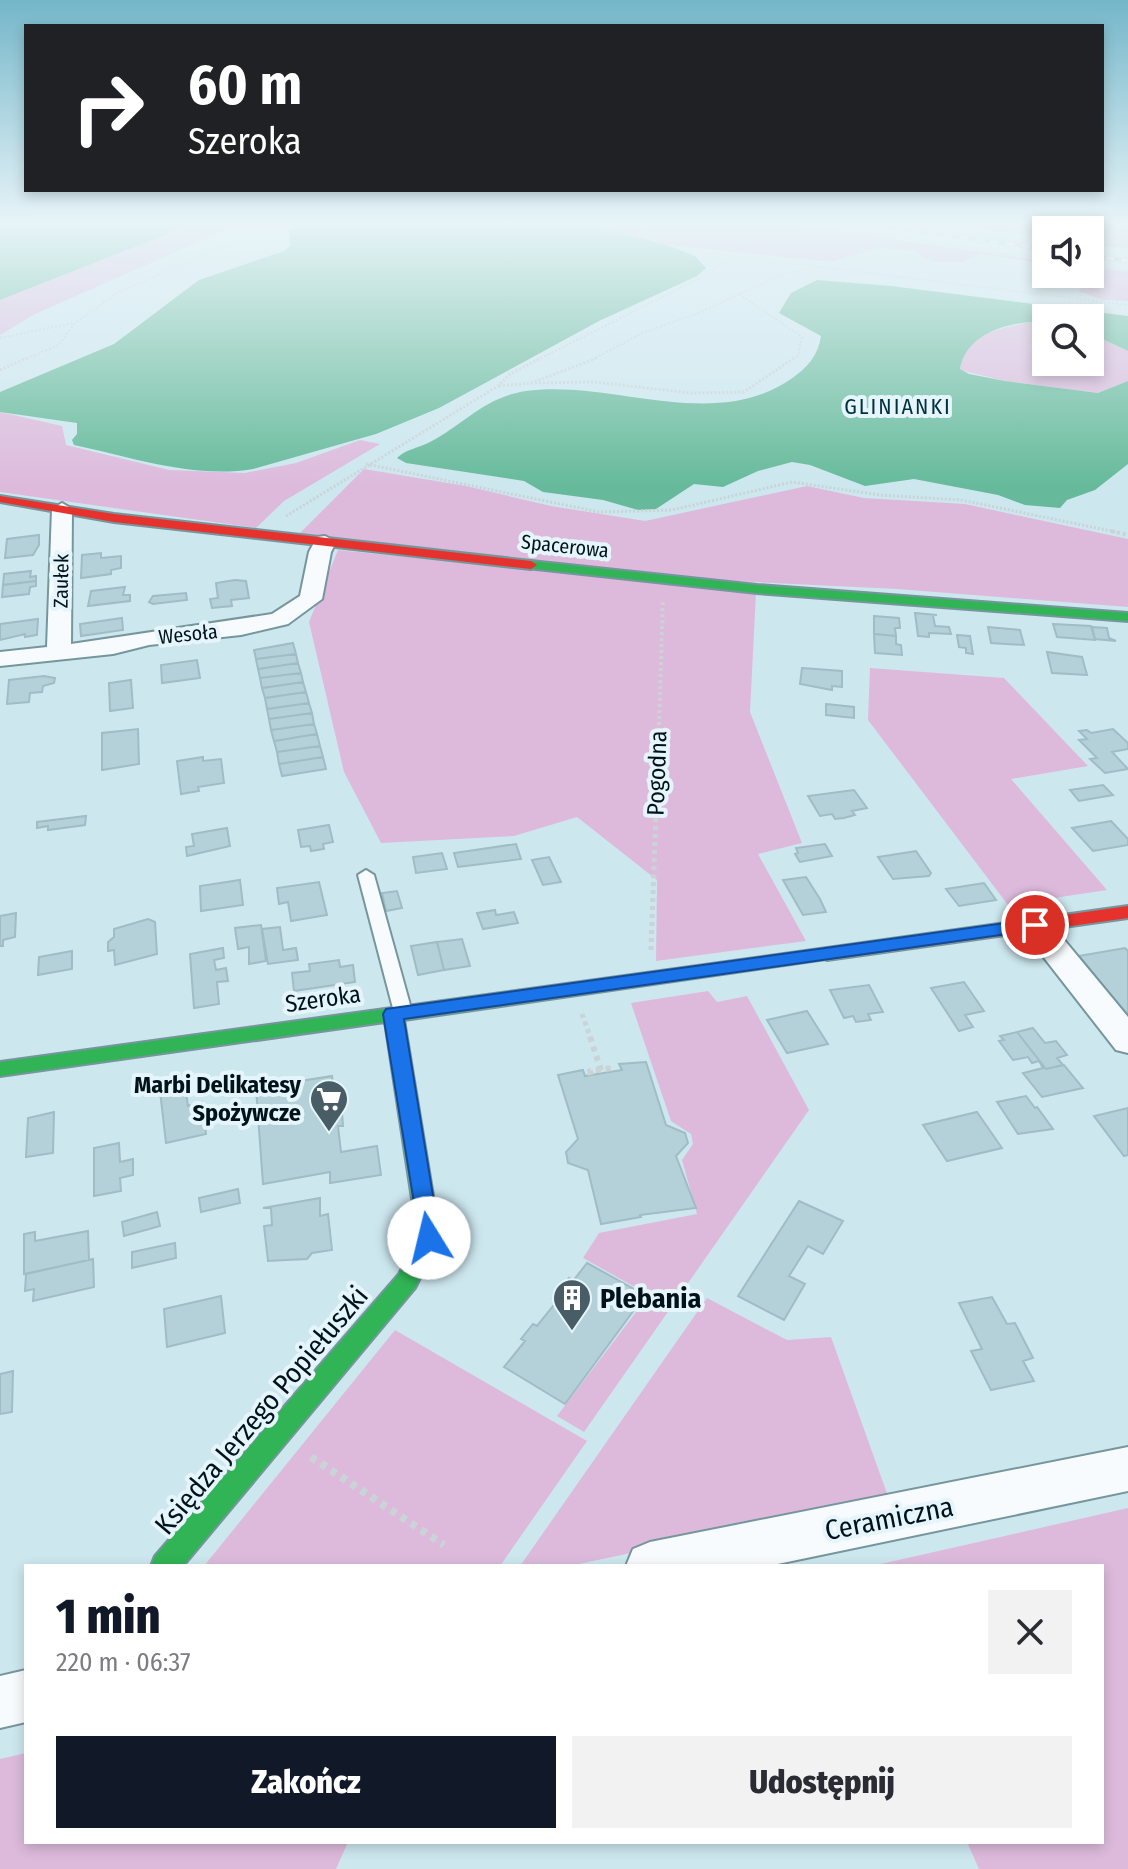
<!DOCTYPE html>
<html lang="pl">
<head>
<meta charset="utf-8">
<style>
  body { margin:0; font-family:"Fira Sans Condensed",sans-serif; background:#f2f2f3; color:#2b2b33; height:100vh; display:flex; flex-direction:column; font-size:30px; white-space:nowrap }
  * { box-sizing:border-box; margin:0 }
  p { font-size:26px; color:#7c7c81 }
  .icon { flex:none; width:44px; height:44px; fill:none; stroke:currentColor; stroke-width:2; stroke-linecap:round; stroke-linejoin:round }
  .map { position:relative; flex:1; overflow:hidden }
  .panel { position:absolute; left:24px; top:1564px; width:1080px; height:280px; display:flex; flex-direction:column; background:#fff; border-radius:0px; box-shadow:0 4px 12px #0003 }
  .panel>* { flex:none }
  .banner { position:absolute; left:24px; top:24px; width:1080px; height:168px; border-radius:0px; box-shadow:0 4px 12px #0003; background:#202124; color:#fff; overflow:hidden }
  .controls { position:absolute; left:1032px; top:216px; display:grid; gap:16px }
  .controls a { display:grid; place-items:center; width:72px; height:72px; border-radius:0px; background:#fff; box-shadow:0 4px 12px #0003; font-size:40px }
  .pin { position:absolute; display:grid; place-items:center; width:68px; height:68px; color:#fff; margin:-34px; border:4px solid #fff; border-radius:50%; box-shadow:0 2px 8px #0007 }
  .me { position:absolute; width:88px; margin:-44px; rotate:351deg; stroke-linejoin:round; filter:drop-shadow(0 0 6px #0008) }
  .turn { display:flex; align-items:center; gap:28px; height:168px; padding:0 32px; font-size:36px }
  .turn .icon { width:104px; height:104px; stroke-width:2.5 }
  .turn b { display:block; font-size:56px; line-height:68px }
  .round { display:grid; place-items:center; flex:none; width:84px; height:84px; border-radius:0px; background:#f2f2f3 }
  .overview { display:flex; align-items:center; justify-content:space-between; height:136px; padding:0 32px }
  h1 { font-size:48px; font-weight:800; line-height:60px; color:#111827 }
  .primary-button { display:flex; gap:16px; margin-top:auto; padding:16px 32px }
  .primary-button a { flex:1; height:92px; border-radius:0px; background:#111827; color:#fff; font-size:32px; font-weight:800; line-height:92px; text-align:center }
  .primary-button a+a { background:#f2f2f3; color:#2b2b33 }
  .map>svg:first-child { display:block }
</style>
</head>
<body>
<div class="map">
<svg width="1128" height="1869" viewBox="0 0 1128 1869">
  <rect width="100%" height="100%" fill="#cde7ef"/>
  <path fill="#bee6f4" d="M855 224H928L1046 240V251Z"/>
  <path fill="#ddbadc" d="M193 224H239L35 314 0 335V300Z
    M588 224H785L1046 261V274H1090V267L1128 272V301L1104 300 1078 291 1083 287 1035 273 1033 262 980 254 963 262H937L923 258 916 251 878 248 831 262 667 245Z
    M942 224H1128V249L1090 244V230H1046V238Z
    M1037 321 1046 322V362H1090V333L1128 351V381L1098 393 1005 381 960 370C965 330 1005 328 1037 321Z
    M0 412 62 426 66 445 169 470 245 473 296 463 360 440 380 444 284 501 256 528 0 492Z
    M364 469 466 486 551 506 645 521 807 486 864 498 965 504 1128 539V607L897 589 690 579 296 537Z
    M338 550 756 592 750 712 802 843 758 854 806 941 656 961 657 880 577 817 514 836 381 843 344 772 309 622Z
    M870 668 1004 678 1088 766 1011 779 1107 890 1008 905 868 720Z
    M708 991 717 1002 747 996 809 1110 584 1432 557 1416 649 1295 583 1258 599 1233 697 1214 682 1160 693 1144 691 1134 671 1121 631 1003Z
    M707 1298 787 1340 831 1337 889 1499 569 1566H520Z
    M395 1330 587 1441 500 1566H204Z
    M1128 1508V1869H979L967 1842H1102V1566H872Z
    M26 1753V1842H348L336 1869H0V1759Z"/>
  <path fill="#66ba9b" d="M0 224H193L0 300Z
    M300 224H588L667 245 695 256 706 268 697 276 599 321 439 408 376 434 253 469C194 479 131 457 74 445L72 440 77 434V423L0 412V392L114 344 199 280 284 251 290 246 289 231Z
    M817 280 891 286 1128 316V351L1090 333V318H1046V322C1013 320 966 332 960 369L969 374 1005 381 1098 393 1128 381V464L1095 490 1067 500 1060 508 1025 505 998 495 914 479 865 486 810 465 792 462 758 471 723 487 694 484 656 509 638 510 603 500 543 492 524 481 406 463 397 458C406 449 419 448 430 442 466 423 483 398 526 391 612 379 713 433 791 379 807 368 818 356 821 336L779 313 791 293Z"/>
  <path fill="#b4d0d9" stroke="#a0bcc4" stroke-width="2" d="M39 535V545L33 555 5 558 7 539Z
    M101 553V558L121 556V568L111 570V574L81 578 82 555Z
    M31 571 30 577 36 576V581L3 585 4 574Z
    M235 580 246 581 249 598 231 600 232 606 212 608 210 599 218 598 216 583Z
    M36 581V586L30 587 29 594 2 597 3 585Z
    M125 587 123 595H130V601L88 606 91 591Z
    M186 593 187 600 153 604 149 602 153 596Z
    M915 613 937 615H933L935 626 949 627 951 634 929 633V637L918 636Z
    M874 616 899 618 900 628H895L896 636 874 634Z
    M122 618 123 630 81 636 80 624Z
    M38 619 37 635 25 637V634L0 640V624Z
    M1053 624 1091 626 1095 640 1057 637Z
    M988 627 1020 630 1024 645 991 643Z
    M1092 627 1107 628 1109 638 1116 641 1095 639Z
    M874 634 896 636V644L901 645 902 655 875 653Z
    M957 635 970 636 973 654 966 653V648L959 647Z
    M293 643 296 654 256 659 254 650Z
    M1047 652 1082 657 1087 675 1052 673Z
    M296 654 298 663 258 669 256 659Z
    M197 660 200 678 162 683 161 665Z
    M298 663 301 673 260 678 258 669Z
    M802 668 842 671V687L832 686V690L800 684Z
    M301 673 303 682 262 688 260 678Z
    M44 676 55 678 54 683 43 686 42 692 30 693 29 702 7 704 9 680Z
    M131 680 133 708 110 711 109 683Z
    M303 682 306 692 265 698 262 688Z
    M306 692 309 703 267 709 265 698Z
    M309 703 312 713 269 719 267 709Z
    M826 704 854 707V718L826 715Z
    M312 713 314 724 271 730 269 719Z
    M314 724 317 734 274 741 271 730Z
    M138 729 139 764 102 770V733Z
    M1113 729 1128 743V749L1112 752 1128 769 1105 773 1090 759 1097 758 1079 740 1087 739 1079 731 1087 730 1091 733Z
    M317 734 320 746 277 752 274 741Z
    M320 746 323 757 279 764 277 752Z
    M203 757V761L221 759 224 783 198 787 199 791 181 794 177 761Z
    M323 757 326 769 282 776 279 764Z
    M1103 785 1113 795 1079 801 1070 790Z
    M854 790 867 808 852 811 855 815 844 818 835 819 832 814 820 816 808 796Z
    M86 816 85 825 48 830V826L37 828V822Z
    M1111 821 1128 839V845L1093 851 1072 828Z
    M329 825 333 842 323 844 324 849 311 851 310 846 301 847 298 830Z
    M227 828 230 846 187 856 186 847 194 846 192 834Z
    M516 844 521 859 458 867 454 853Z
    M825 844 832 856 800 862 795 854 798 853 796 848Z
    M916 851 931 873 929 876 893 879 878 857Z
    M442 853 447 869 416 873 413 857Z
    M549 857 561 882 543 885 532 860Z
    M806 877 820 899 826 912 803 915 783 880Z
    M240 880 243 905 201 911 200 886Z
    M319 882 327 915 291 921 288 902 279 904 277 888Z
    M984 883 996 900 959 906 946 889Z
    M397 891 402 908 386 911 382 893Z
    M495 910 496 915 514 912 518 923 483 929 477 913Z
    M16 913 15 937 3 940V946H0V916Z
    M148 919 155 922 157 954 115 965 114 950 108 951V942L114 937V929Z
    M261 925 266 961 249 964V947L238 949 235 928Z
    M280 927 283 950 296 948 298 960 268 964 262 929Z
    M462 939 470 966 444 970 437 942Z
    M437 942 444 970 418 975 411 946Z
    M223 948 224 958 214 960 216 970 226 968 228 981 217 982 219 1004 194 1008 190 954Z
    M1125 948 1128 951V1016L1079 956Z
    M72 951V969L38 975 39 957Z
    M339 960 340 967 353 965 355 982 294 991 292 973 310 971 309 964Z
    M964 982 984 1011 965 1015 973 1027 959 1031 931 988Z
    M869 985 883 1012 868 1014 871 1020 856 1022 853 1016 844 1018 830 990Z
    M807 1011 828 1044 787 1053 767 1020Z
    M1033 1028 1045 1043 1056 1041 1067 1055 1057 1058 1063 1065 1046 1069 1017 1032Z
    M1017 1032 1046 1069 1064 1065 1083 1088 1042 1097 1023 1073 1043 1068 1039 1061 1032 1063 1028 1057 1013 1060 999 1041 1004 1040 1000 1036Z
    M646 1062 666 1125 685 1133 688 1143 676 1156 696 1208 640 1215 641 1217 601 1224 588 1170 568 1163 566 1152 578 1139 558 1075 583 1070 585 1076 591 1075 622 1070 619 1064Z
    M332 1076 337 1114 342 1113 343 1126H338L341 1152 377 1146 381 1175 330 1183V1172L263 1184 256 1088Z
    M185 1086 188 1106 202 1102 206 1134 166 1143 160 1091Z
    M1026 1096 1035 1108 1037 1107 1053 1129 1018 1134 997 1102Z
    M1128 1108V1155L1124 1156 1094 1116Z
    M54 1112 53 1153 26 1157 28 1118Z
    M977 1112 1002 1148 947 1161 923 1125Z
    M119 1143 120 1162 133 1159V1175L120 1178 121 1191 94 1196V1148Z
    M238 1189 240 1203 201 1212 199 1198Z
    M320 1198V1216L328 1214 332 1250 312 1253 307 1259 268 1261 264 1226 272 1225 271 1208H263Z
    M799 1201 843 1221 823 1254 808 1246 789 1276 805 1284 784 1320 738 1296Z
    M157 1212 160 1226 124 1236 122 1222Z
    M88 1231 89 1260 24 1274V1234L35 1232V1241Z
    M175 1243 176 1258 132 1268V1252Z
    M93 1259 94 1287 33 1301 34 1289 25 1291 26 1274Z
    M587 1263 645 1295 565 1404 504 1367 525 1341 521 1339 533 1324 537 1326 558 1300 553 1298 569 1278 573 1281Z
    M221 1296 225 1333 167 1347 164 1309Z
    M992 1297 1007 1324 1015 1323 1033 1358 1023 1361 1034 1381 991 1390 971 1351 982 1349 959 1303Z
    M13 1371 12 1412 0 1414V1374Z"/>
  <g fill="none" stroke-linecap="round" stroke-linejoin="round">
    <defs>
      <path id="lane" d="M366 870 374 875 412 1012 409 1016H397L394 1012 358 875Z"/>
      <path id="street" d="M62 503 72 509 71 644 272 614 300 596 309 552 317 537 325 536 336 542 331 552 322 599 288 624 241 635 149 645 113 654 0 666V652L47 647 52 509Z
        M1035 915 1046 918 1128 1017V1053L1116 1050 1024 932 1019 925 1024 918Z
        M1128 1447V1491L768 1566H626L633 1549 650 1542Z
        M26 1670V1722L0 1728V1676Z"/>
      <path id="fast" d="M531 561 757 585 1128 613V621L757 593 527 568 525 565Z
        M827 948 836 954 833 958 404 1020 440 1238 415 1288 183 1566H151L155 1556 399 1274 418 1238 385 1022 0 1076V1062Z"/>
      <path id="jam" d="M0 496 114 514 531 561 537 565 531 569 114 522 0 502Z
        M1128 906V918L827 960 818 954 827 948Z"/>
    </defs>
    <use href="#lane" stroke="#76969e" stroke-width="4"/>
    <use href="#street" stroke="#76969e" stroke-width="4"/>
    <use href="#fast" stroke="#76969e" stroke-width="4"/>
    <use href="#jam" stroke="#76969e" stroke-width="4"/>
    <path stroke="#cad3d6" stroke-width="2" stroke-dasharray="2 2" stroke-linecap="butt" d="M629 224 671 237 685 247 700 252 1128 305
      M801 224 1046 259
      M983 224 1046 233
      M1090 238 1128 244
      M1090 265 1128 270
      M739 294 802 337 798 356 791 360
      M0 338 73 323
      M23 360 59 345 75 323 117 293 232 243 238 239V233L255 224
      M537 360 702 277 721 263 700 252
      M592 360 642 333 696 314 786 273 813 268"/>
    <path stroke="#cad3d6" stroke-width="3" stroke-dasharray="2 2" stroke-linecap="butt" d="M0 370 27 358
      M531 383 594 382 691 393 744 392 794 358
      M499 386 531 383 597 358
      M366 464 599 512 672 510 792 482 880 495 961 500 1121 533
      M286 516 498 386 510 374 541 358"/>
    <path stroke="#cad3d6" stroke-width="4" stroke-dasharray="3 3" stroke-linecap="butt" d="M1111 531 1128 535
      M658 755 663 600"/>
    <path stroke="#cad3d6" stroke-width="5" stroke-dasharray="4 4" stroke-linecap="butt" d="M651 950 658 753
      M582 1014 591 1039"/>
    <path stroke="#cad3d6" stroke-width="6" stroke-dasharray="5 5" stroke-linecap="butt" d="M590 1037 602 1073
      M591 1075 590 1071 612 1068 613 1071"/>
    <path stroke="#cad3d6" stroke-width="8" stroke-dasharray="6 6" stroke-linecap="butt" d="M311 1457 444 1545"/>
    <use href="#lane" fill="#f8fbfd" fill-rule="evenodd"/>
    <use href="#street" fill="#f8fbfd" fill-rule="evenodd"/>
    <use href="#fast" fill="#30b455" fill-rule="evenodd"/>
    <use href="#jam" fill="#e5322d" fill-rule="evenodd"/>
    <defs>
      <path id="rail" d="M864 224 1046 249
        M1090 255 1128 261"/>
    </defs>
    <use href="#rail" stroke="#b9c0c2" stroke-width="4"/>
    <use href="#rail" stroke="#e6f5fb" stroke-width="3" stroke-dasharray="8" stroke-linecap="butt"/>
  </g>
  <linearGradient id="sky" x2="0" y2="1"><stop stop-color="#74b6c9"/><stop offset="0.46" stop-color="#e8f4f8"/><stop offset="1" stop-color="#e8f4f8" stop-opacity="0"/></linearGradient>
  <rect width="1128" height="486" fill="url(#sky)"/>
  <path fill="#1a73e8" stroke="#114b97" stroke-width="2" d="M1035 919 1042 920 1044 925 1042 929 404 1019 440 1238 437 1245 429 1248 421 1245 383 1014 386 1009Z"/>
  <defs>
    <symbol id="supermarket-pin" viewBox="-11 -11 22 30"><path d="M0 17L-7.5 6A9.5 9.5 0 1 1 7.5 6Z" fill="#485d65" stroke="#e6f5fb"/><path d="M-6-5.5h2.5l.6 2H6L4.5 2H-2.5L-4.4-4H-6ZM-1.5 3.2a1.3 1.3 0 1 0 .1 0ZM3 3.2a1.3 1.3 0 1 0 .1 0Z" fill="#fff"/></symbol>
    <symbol id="building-pin" viewBox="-11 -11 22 30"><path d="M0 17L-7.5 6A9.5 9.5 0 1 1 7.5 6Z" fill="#485d65" stroke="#e6f5fb"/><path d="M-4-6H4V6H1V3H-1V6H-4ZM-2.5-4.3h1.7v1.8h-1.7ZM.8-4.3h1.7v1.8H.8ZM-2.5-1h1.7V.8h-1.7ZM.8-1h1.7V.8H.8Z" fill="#fff"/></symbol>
  </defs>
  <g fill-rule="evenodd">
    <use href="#supermarket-pin" x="307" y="1077" width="44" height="60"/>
    <use href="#building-pin" x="550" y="1276" width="44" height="60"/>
  </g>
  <g text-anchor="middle" stroke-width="8" stroke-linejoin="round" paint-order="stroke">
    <g font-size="20" fill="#00131b" stroke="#e6f5fb">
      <text transform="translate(565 546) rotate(6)" y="7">Spacerowa</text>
      <text transform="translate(61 581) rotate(-89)" y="7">Zaułek</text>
      <text transform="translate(188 634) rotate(-6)" y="7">Wesoła</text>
    </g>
    <g font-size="22" letter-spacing="2" fill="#00313e" stroke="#e6f5fb">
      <text x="898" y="414">GLINIANKI</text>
    </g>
    <g font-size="24" fill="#00131b" stroke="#e6f5fb">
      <text transform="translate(657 773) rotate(-88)" y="8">Pogodna</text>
      <text transform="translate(323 999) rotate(-8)" y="8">Szeroka</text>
    </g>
    <g font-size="24" font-weight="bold" fill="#00131b" stroke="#e6f5fb" text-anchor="end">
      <text x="301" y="1093">Marbi Delikatesy<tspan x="301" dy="28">Spożywcze</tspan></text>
    </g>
    <g font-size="28" font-weight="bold" fill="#00131b" stroke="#e6f5fb" text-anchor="start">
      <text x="600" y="1308">Plebania</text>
    </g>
    <g font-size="28" fill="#00131b" stroke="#e6f5fb">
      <text transform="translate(261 1410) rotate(-50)" y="10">Księdza Jerzego Popiełuszki</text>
      <text transform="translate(889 1518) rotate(-11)" y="10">Ceramiczna</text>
    </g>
  </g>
</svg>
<div class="controls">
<a><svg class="icon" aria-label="sound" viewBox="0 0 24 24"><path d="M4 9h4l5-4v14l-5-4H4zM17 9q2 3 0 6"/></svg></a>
<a><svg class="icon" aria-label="search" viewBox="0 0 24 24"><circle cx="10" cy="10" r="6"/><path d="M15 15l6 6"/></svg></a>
</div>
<div class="pin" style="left:1035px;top:925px;background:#d93025"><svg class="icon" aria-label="arrive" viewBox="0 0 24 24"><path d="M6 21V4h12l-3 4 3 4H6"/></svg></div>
<svg class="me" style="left:429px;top:1238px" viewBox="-20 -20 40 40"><circle r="19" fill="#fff"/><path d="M0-13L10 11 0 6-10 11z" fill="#1a73e8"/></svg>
<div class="banner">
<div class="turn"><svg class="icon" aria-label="right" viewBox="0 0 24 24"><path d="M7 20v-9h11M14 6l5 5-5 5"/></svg><div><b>60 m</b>Szeroka</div></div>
</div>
<section class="panel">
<div class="overview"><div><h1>1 min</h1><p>220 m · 06:37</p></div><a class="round"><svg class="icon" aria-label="close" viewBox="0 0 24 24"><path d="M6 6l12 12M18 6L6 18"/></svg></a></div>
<div class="primary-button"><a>Zakończ</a><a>Udostępnij</a></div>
</section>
</div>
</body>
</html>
